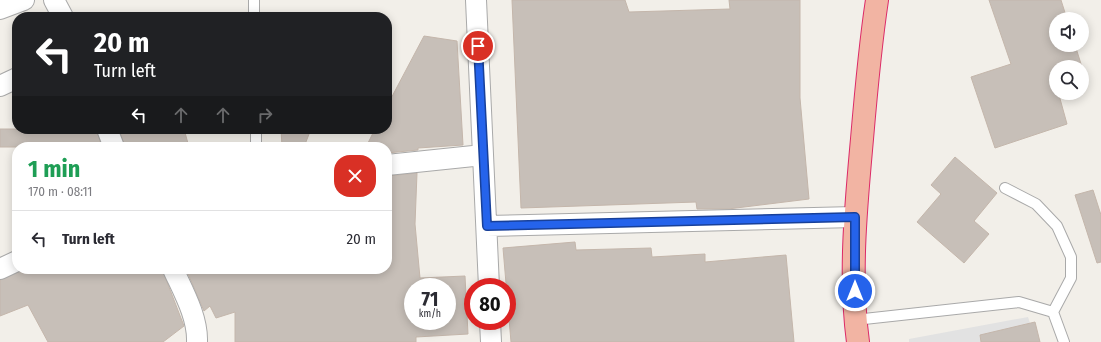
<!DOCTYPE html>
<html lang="en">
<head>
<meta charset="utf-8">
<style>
  body { margin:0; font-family:"Fira Sans Condensed",sans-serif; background:#f2f2f3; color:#2b2b33; height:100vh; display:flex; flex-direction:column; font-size:15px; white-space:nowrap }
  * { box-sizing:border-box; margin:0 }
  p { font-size:13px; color:#7c7c81 }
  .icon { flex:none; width:22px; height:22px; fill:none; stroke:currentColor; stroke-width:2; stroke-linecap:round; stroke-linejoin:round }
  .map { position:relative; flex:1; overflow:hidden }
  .sheet { position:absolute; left:12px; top:142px; width:380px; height:132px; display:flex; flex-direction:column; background:#fff; border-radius:16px; box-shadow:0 2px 10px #0003 }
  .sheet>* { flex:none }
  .top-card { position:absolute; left:12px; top:12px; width:380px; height:122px; border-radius:16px; box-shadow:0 2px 10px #0003; background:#202124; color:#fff; overflow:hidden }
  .fabs { position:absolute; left:1049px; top:12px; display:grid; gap:8px }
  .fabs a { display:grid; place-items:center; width:40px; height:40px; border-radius:50%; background:#fff; box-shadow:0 2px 10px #0003; font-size:20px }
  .speed { position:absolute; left:404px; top:278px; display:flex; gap:8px; font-size:20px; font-weight:700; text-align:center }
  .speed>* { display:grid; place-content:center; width:52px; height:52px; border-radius:50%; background:#fff; box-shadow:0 2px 10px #0003; line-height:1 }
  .speed small { font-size:10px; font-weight:400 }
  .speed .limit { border:6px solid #d22; background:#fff; color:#111 }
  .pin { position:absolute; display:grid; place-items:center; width:34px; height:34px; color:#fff; margin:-17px; border:2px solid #fff; border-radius:50%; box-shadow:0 1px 4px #0007 }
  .me { position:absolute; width:44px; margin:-22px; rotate:0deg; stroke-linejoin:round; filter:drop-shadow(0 0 3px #0008) }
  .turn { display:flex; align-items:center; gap:14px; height:84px; padding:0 16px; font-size:18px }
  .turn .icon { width:52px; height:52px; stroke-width:2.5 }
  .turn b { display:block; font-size:28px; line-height:34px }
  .lanes { display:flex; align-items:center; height:38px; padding:0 16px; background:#0003; justify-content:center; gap:20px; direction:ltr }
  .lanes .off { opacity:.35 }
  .round { display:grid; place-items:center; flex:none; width:42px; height:42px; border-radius:16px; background:#f2f2f3 }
  .overview { display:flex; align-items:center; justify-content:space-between; height:68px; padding:0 16px }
  h1 { font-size:24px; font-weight:700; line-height:30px; color:#1e9e55 }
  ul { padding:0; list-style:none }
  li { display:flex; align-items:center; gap:12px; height:56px; padding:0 16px; border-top:1px solid #e1e1e2 }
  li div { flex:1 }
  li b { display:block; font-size:15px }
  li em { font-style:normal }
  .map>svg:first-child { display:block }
</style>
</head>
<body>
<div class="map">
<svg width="1101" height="342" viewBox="0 0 1101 342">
  <rect width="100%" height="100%" fill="#f2efe9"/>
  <path fill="#e2e2e2" d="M1028 317 1036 342H909V339Z"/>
  <path fill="#c7bfb8" stroke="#c4b6ab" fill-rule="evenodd" d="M512 0H625L629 12 730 9 729 0H800V98L809 199 728 209H697L696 202 521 208Z
    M989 0H1061L1067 19H1056V45H1075L1082 67H1056V93H1067L1059 95 1067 124 995 148 971 77 1011 64Z
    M424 36 457 41 463 145 418 148V150L387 153V147H366L375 129H387V106Z
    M0 129H96L102 147H0Z
    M119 129H184L189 147H125Z
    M281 129H311L304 147H282Z
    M955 157 997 193 974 221 989 234 964 263 917 222 941 194 931 185Z
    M417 173 415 224 420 278 465 276 468 334 416 337V342H235V312L216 318 210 306 204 311 186 269H387V176ZM413 287H447V321H413Z
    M1093 190 1101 215V262L1097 263 1075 195Z
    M575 242 576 250 651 248 652 257 705 254V262L786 255 794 342H511L503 248Z
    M25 269H162L184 326 163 342H48L28 305 0 316V280Z
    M1035 322 1040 342H981L980 335Z"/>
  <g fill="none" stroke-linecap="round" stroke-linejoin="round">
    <defs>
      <path id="service" d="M254 0V17
        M256 129V147
        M1005 188 1036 204 1057 226 1071 257V278L1053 312
        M855 320 1019 302 1053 312 1064 342"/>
      <path id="minor" d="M54 0 63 17
        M476 0 489 287
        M0 9 24 0
        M0 86 17 78
        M107 129 114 147
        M387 165 483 155
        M487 226 855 217
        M0 269 17 261
        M173 269C183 291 198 317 197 342
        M490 321 491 342"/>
      <path id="trunk" d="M858 342C849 275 856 206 862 139 866 92 870 46 877 0"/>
    </defs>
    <use href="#service" stroke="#a9a9a9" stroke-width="12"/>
    <use href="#minor" stroke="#a9a9a9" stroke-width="22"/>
    <use href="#trunk" stroke="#dc2a67" stroke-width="24"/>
    <use href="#service" stroke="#fff" stroke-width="10"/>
    <use href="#minor" stroke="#fff" stroke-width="20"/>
    <use href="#trunk" stroke="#f2b4a3" stroke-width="22"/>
  </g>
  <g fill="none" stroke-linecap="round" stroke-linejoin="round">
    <defs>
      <path id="route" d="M478 46 487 226 855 217V291"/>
    </defs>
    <use href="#route" stroke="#184099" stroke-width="10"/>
    <use href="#route" stroke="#2563eb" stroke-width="7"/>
  </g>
</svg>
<div class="fabs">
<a><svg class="icon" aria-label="sound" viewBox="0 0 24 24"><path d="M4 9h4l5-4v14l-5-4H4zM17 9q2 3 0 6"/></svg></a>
<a><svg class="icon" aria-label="search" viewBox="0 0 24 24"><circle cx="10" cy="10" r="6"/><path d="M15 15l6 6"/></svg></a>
</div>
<div class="speed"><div>71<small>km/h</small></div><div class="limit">80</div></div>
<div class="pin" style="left:478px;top:46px;background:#d93025"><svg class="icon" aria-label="arrive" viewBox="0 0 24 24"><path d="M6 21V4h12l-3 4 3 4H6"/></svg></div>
<svg class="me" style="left:855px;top:291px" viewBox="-20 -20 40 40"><circle r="17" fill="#2563eb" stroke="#fff" stroke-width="3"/><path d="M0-11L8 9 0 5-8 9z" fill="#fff"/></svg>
<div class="top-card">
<div class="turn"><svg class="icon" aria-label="left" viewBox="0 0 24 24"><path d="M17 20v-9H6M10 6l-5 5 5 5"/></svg><div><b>20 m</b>Turn left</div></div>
<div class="lanes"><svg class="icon" aria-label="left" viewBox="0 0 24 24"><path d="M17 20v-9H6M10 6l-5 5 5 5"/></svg><svg class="icon off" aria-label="ahead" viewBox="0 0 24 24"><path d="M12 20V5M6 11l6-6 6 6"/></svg><svg class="icon off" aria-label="ahead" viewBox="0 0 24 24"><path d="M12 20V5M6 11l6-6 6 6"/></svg><svg class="icon off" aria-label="right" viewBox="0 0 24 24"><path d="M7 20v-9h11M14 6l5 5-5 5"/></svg></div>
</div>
<section class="sheet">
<div class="overview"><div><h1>1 min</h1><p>170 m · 08:11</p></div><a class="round" style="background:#d93025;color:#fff"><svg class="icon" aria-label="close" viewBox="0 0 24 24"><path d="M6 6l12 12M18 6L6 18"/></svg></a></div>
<ul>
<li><svg class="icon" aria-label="left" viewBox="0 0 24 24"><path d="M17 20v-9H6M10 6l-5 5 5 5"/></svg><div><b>Turn left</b></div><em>20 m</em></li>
</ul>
</section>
</div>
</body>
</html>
